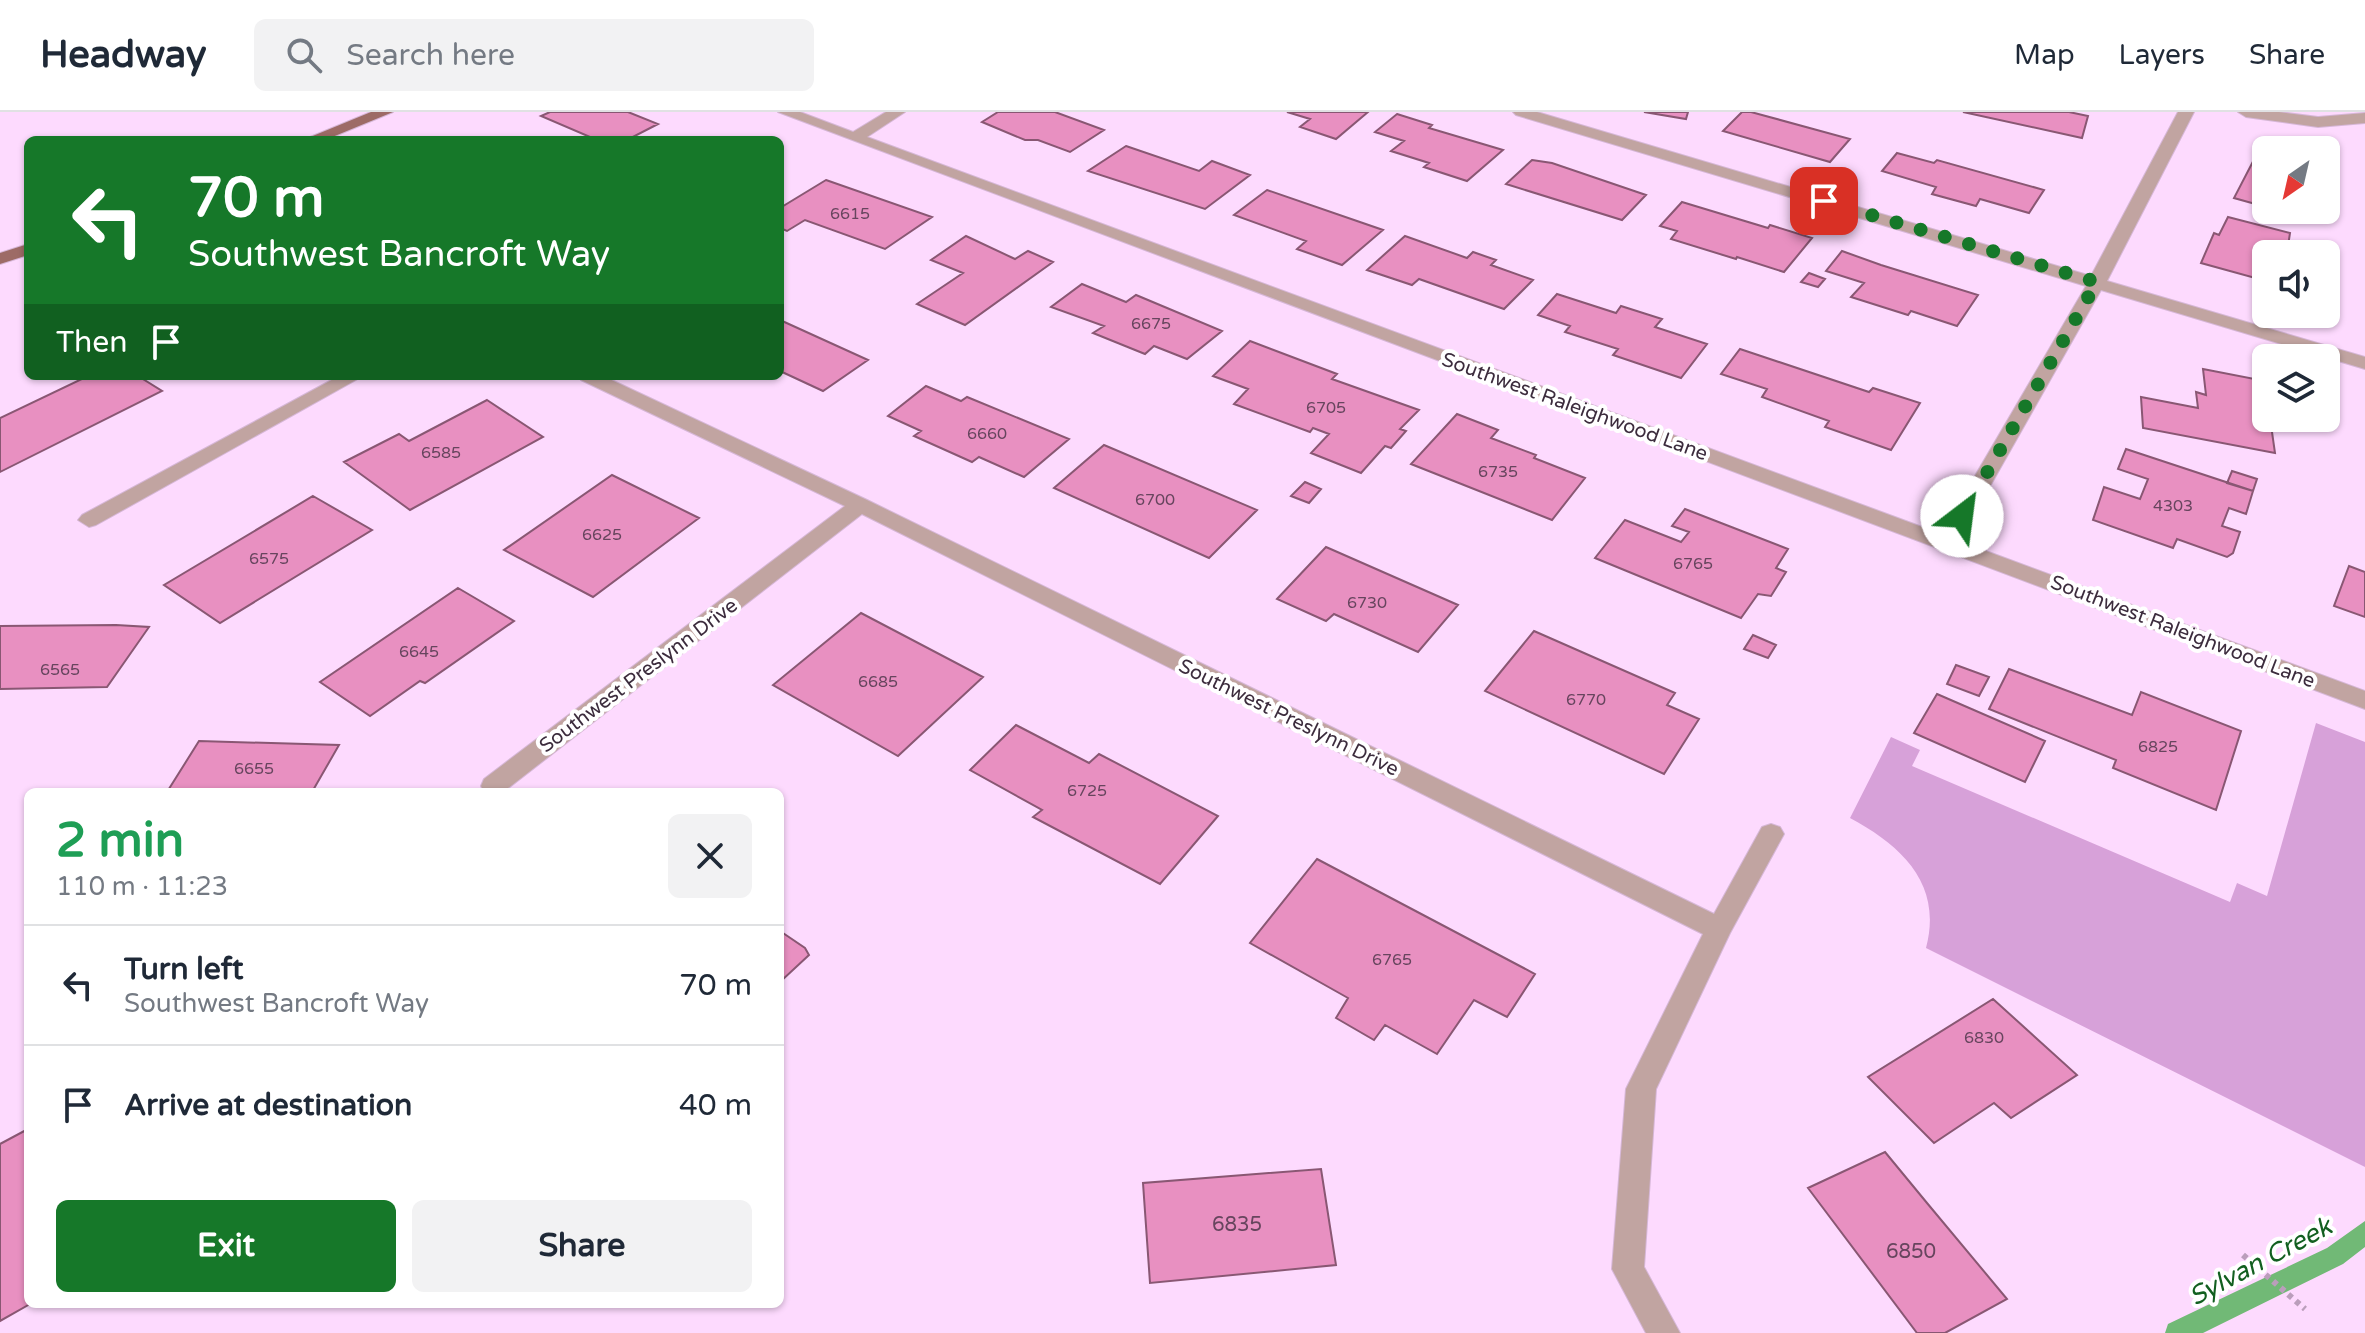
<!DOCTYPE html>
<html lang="en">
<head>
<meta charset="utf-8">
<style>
  body { margin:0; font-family:"Varela Round",sans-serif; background:#f2f2f3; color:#1f2937; height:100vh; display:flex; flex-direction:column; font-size:30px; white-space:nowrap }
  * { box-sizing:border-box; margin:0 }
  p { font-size:26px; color:#747a83 }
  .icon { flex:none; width:44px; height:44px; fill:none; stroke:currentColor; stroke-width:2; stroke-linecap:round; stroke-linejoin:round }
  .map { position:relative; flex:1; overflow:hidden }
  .drawer { position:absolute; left:24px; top:676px; width:760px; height:520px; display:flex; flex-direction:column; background:#fff; border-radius:12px; box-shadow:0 2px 6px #0004 }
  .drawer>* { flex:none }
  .hud { position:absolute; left:24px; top:24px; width:760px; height:244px; border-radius:12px; box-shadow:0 2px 6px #0004; background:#167829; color:#fff; overflow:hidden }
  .needle { width:52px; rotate:214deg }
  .fabs { position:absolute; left:2252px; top:24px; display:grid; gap:16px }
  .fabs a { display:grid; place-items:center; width:88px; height:88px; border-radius:12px; background:#fff; box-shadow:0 2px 6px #0004; font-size:40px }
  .pin { position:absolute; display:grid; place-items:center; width:68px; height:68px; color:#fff; margin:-34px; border-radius:16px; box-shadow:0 4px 12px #0006 }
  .me { position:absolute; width:88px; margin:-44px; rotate:30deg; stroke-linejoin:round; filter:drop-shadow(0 0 6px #0008) }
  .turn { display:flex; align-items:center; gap:28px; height:168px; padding:0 32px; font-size:36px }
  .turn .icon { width:104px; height:104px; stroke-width:2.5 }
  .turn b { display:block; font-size:56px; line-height:68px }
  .then { display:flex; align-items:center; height:76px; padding:0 32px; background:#0003; gap:16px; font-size:30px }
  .round { display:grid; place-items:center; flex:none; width:84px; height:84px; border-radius:12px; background:#f2f2f3 }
  .overview { display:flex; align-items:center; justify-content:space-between; height:136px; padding:0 32px }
  h1 { font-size:48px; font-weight:700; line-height:60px; color:#1e9e55 }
  .cta { display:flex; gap:16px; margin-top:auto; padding:16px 32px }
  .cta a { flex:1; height:92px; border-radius:12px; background:#167829; color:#fff; font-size:32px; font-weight:700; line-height:92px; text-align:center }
  .cta a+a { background:#f2f2f3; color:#1f2937 }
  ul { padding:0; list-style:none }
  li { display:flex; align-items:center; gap:24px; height:120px; padding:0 32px; border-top:2px solid #e0e1e3 }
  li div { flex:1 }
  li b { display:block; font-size:30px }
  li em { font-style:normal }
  header { display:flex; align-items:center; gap:48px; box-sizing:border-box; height:112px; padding:0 40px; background:#fff; border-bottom:2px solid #e0e1e3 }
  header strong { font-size:38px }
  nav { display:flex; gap:44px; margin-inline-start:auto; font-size:28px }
  .search { width:560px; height:72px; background:#f2f2f3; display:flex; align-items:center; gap:20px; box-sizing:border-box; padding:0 28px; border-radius:12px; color:#747a83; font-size:30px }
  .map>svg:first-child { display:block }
</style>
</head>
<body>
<header>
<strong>Headway</strong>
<div class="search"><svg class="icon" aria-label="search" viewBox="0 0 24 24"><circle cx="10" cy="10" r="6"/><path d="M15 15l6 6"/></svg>Search here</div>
<nav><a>Map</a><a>Layers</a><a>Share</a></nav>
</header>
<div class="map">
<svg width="2365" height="1221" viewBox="0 0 2365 1221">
  <rect width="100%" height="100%" fill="#fddafe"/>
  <path fill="#d7a1d9" d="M2316 611 2365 630V1055L1926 836C1943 772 1902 734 1850 706L1891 625 1920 638 1912 654 2230 790 2237 771 2267 784Z"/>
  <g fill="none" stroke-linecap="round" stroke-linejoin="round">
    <path fill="#71b976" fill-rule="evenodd" d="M2365 1109V1135L2343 1152 2203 1221H2165L2168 1212 2327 1136Z"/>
  </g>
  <path fill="#e890c1" stroke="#895773" stroke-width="2" d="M550 0H628L658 12 627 28H597L541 4Z
    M998 0H1055L1104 18 1070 40 1038 28H1025L982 10Z
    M1287 0H1368L1336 27 1300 15 1310 7Z
    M1644 0H1688L1686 7Z
    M1742 0H1751L1850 27 1830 50 1723 19Z
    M1963 0H2069L2088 4 2082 26Z
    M1397 2 1432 13 1429 16 1503 38 1467 69 1424 55 1429 51 1391 39 1404 29 1375 20Z
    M1126 34 1199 59 1212 49 1250 63 1205 97 1088 59Z
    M2260 36 2267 38 2266 95 2234 86Z
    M1897 41 1934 51 1937 48 2044 78 2029 101 1980 87 1976 94 1932 82 1936 75 1882 59Z
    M1532 48 1552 51 1646 83 1622 108 1506 72Z
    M826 68 932 105 885 137 805 108 787 119 780 116V96Z
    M1267 78 1383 118 1342 153 1297 137 1306 129 1234 103Z
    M1682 90 1768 116 1770 113 1812 126 1784 160 1737 145 1736 147 1671 127 1677 119 1660 114Z
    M2228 105 2290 121 2288 134 2305 138 2304 142H2266V169L2201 151 2214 121 2219 123Z
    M966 124 1015 147 1028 139 1053 150 965 213 917 192 963 161 931 148Z
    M1405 124 1467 146 1473 140 1496 148 1491 153 1533 168 1504 197 1419 167 1412 173 1367 158Z
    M1842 139 1881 153 1978 183 1957 214 1911 199 1908 203 1851 185 1864 171 1826 159Z
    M1809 161 1825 167 1818 175 1801 170Z
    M1082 172 1126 190 1136 183 1222 219 1187 247 1154 234 1145 242 1093 221 1104 214 1051 195Z
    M1557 182 1616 201 1621 194 1662 207 1655 215 1707 232 1681 266 1613 243 1618 237 1565 220 1570 214 1538 203Z
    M780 208 868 248 823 279 780 259Z
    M1250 229 1337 262 1332 267 1419 298 1400 317 1406 319 1391 336 1385 334 1361 361 1311 341 1329 322 1313 316 1310 320 1234 292 1248 277 1213 264Z
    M1740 237 1869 280 1873 276 1920 291 1891 338 1825 315 1829 309 1762 285 1767 277 1721 262Z
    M2203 257 2265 269 2266 306H2270L2275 341 2143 316 2141 285 2198 296 2196 280 2206 283Z
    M88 264H138L162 279 0 360V306Z
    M926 274 961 289 967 285 1069 327 1024 365 979 345 972 350 914 324 921 319 888 304Z
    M487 288 543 325 410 398 344 350 399 322 409 329Z
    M1457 302 1498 318 1491 326 1536 343 1534 346 1585 366 1552 408 1411 352Z
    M1104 333 1257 398 1209 446 1054 376Z
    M2126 337 2253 379 2246 402 2229 396 2222 414 2240 420 2233 441 2227 445 2177 427 2173 436 2093 408 2104 375 2140 387 2148 367 2118 357Z
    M2232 359 2257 367 2253 379 2227 371Z
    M612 363 699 406 593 485 504 438Z
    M1305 370 1321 377 1309 391 1291 384Z
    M313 384 372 418 220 511 164 473Z
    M1685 397 1788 437 1776 456 1786 460 1771 484 1758 482 1741 506 1595 446 1625 408 1681 430 1689 420 1672 414Z
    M1326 435 1458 493 1418 540 1334 502 1326 509 1277 487Z
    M2349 454 2365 460V505L2334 494Z
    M458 476 514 509 425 571 420 569 370 604 320 570Z
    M861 501 983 565 898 644 773 573Z
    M116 513 149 515 107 575 0 577V514Z
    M1534 519 1675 581 1667 593 1699 607 1664 662 1485 579Z
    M1753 523 1776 533 1768 546 1744 537Z
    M1956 553 1989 565 1979 584 1947 572Z
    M2009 557 2132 603 2141 580 2241 619 2216 698 2113 656 2116 648 1989 597Z
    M1937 582 2045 629 2025 670 1914 621Z
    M1016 613 1089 651 1099 642 1218 704 1160 772 1033 705 1042 698 970 658Z
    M199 629 339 633 312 680H167Z
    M1317 747 1535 862 1507 905 1474 888 1437 942 1385 913 1374 928 1336 906 1348 886 1250 831Z
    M780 819 805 836 809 843 780 870Z
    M1993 887 2077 963 2011 1006 1994 991 1934 1031 1868 965Z
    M28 1017 30 1192 0 1209V1032Z
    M1885 1040 1927 1091 2007 1187 1945 1221H1917L1808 1076Z
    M1321 1057 1336 1153 1150 1171 1143 1071Z"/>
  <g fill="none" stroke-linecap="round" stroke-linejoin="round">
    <defs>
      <path id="minor" d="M778 0H800L853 20 886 0H905L867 25 1941 422 2086 174 1516 3 1513 0H1537L2091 164 2178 0H2194L2107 169 2365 245V257L2101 178 1959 429 2365 579V597Z
        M2238 0H2279L2318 5 2365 1V11L2318 15 2246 5Z
        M339 264H363L96 413 89 415 78 408 82 403Z
        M578 264H603L867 388 1714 802 1762 715 1771 712 1780 715 1784 722 1730 821 1656 977 1644 1155 1680 1221H1646L1612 1157 1626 977 1703 822 862 402 503 680H484L481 674 484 667 845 394 581 268Z"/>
      <path id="primary" d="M371 0H393L325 28H303Z
        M28 132V143L0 152V141Z"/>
    </defs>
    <use href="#minor" stroke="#d6b7d7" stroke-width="2"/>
    <use href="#primary" stroke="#d6b7d7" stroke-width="2"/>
    <path stroke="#ba9ebb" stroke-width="6" stroke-dasharray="5 5" stroke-linecap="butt" d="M2243 1143 2305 1197"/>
    <use href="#minor" fill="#c1a4a1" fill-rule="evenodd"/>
    <use href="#primary" fill="#9d6b66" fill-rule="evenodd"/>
  </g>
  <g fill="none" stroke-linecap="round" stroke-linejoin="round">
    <path stroke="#167829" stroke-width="14" stroke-dasharray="0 25.2" d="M1824 89 2097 170 1962 404"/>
  </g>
  <g text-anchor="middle" stroke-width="8" stroke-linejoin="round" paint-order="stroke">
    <g font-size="16" fill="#67455e">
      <text x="850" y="107">6615</text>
      <text x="1151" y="217">6675</text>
      <text x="1326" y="301">6705</text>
      <text x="987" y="327">6660</text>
      <text x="441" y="346">6585</text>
      <text x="1498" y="365">6735</text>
      <text x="1155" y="393">6700</text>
      <text x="2173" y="399">4303</text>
      <text x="602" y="428">6625</text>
      <text x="269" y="452">6575</text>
      <text x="1693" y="457">6765</text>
      <text x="1367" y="496">6730</text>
      <text x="419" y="545">6645</text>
      <text x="60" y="563">6565</text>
      <text x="878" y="575">6685</text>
      <text x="1586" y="593">6770</text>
      <text x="2158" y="640">6825</text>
      <text x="254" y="662">6655</text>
      <text x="1087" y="684">6725</text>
      <text x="1392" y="853">6765</text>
      <text x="1984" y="931">6830</text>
    </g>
    <g font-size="20" fill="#3c2c3d" stroke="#fff">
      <text transform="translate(1575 294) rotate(20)" y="7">Southwest Raleighwood Lane</text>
      <text transform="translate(2183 519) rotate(21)" y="7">Southwest Raleighwood Lane</text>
      <text transform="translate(638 563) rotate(-37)" y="7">Southwest Preslynn Drive</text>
      <text transform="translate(1289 605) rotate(26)" y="7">Southwest Preslynn Drive</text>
    </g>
    <g font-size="20" fill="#67455e">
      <text x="1237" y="1119">6835</text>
      <text x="1911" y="1146">6850</text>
    </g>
    <g font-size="26" font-style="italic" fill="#125f20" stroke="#fff">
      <text transform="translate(2260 1149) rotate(-28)" y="9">Sylvan Creek</text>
    </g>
  </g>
</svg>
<div class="fabs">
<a><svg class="needle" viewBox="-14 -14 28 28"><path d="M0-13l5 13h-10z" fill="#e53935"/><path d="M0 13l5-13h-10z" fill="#747a83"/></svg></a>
<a><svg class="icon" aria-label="sound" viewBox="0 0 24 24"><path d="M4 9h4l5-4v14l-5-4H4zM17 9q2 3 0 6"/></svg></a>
<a><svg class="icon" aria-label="layers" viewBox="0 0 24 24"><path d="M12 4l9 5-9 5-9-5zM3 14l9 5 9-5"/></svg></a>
</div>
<div class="pin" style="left:1824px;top:89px;background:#d93025"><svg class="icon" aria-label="arrive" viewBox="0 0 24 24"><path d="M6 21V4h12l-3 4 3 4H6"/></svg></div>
<svg class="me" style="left:1962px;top:404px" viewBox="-20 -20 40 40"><circle r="19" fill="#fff"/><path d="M0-13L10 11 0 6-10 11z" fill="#167829"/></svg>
<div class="hud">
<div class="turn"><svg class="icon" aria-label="left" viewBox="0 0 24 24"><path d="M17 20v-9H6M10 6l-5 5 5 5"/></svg><div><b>70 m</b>Southwest Bancroft Way</div></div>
<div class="then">Then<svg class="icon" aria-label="arrive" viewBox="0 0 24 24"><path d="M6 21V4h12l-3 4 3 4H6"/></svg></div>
</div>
<section class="drawer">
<div class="overview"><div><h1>2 min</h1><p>110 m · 11:23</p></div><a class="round"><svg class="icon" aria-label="close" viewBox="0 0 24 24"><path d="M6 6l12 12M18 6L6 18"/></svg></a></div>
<ul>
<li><svg class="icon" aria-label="left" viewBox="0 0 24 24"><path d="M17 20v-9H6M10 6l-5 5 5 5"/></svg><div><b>Turn left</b><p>Southwest Bancroft Way</p></div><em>70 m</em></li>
<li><svg class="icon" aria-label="arrive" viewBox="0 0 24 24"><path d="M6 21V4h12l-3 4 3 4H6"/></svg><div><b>Arrive at destination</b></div><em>40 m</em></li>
</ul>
<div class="cta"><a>Exit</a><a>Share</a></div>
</section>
</div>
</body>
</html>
